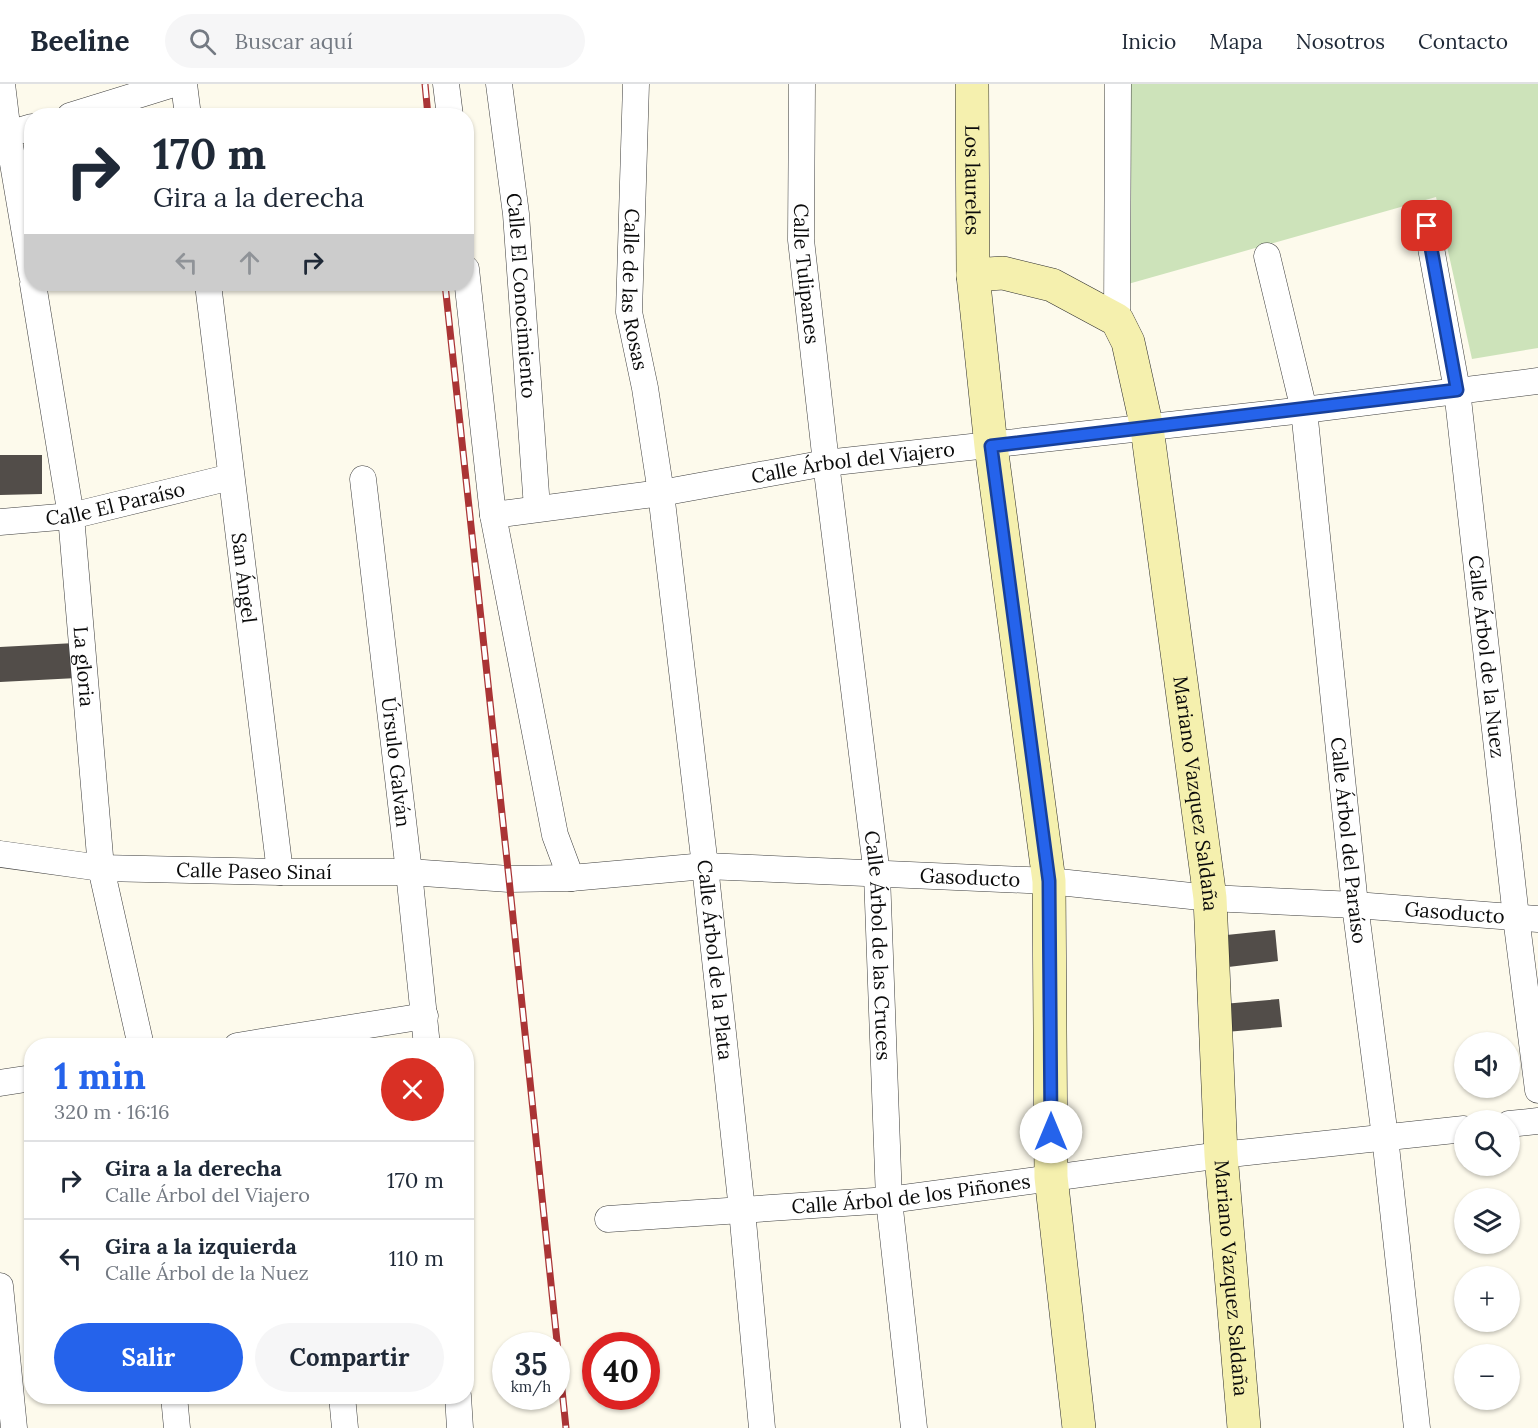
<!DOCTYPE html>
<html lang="es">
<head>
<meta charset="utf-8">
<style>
  body { margin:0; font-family:Lora,serif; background:#f6f6f7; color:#1f2937; height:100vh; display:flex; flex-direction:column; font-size:22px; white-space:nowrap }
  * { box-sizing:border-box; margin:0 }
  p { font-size:20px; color:#747a83 }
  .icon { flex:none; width:33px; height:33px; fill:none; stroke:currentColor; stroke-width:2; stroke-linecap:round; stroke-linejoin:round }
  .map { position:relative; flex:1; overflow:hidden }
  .details { position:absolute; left:24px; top:954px; width:450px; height:366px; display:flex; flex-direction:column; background:#fff; border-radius:24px; box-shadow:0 2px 4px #0004 }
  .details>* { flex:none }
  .top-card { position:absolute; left:24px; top:24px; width:450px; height:183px; border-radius:24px; box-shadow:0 2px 4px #0004; background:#fff; color:#1f2937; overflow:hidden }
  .buttons { position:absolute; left:1454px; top:948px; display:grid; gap:12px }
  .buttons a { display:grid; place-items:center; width:66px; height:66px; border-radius:50%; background:#fff; box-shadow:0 2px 4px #0004; font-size:30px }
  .speed { position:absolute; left:492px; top:1248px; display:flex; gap:12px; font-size:30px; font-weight:700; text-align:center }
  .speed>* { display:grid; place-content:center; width:78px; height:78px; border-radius:50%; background:#fff; box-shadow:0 2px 4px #0004; line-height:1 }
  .speed small { font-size:15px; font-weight:400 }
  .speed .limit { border:9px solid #d22; background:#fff; color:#111 }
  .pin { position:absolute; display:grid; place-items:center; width:51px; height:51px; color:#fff; margin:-26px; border-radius:12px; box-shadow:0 3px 9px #0006 }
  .me { position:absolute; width:66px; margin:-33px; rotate:0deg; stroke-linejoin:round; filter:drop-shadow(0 0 4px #0008) }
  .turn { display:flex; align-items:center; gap:21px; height:126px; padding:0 30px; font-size:27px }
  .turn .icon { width:78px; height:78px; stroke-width:2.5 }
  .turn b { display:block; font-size:42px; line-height:51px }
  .lanes { display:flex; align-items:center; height:57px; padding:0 30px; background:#0003; justify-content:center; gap:30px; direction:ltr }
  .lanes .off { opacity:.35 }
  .round { display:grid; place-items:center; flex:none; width:63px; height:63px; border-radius:32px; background:#f6f6f7 }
  .head { display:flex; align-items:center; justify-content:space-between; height:102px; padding:0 30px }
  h1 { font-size:36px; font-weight:700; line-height:45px; color:#2563eb }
  .action { display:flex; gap:12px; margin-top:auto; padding:12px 30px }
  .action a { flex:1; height:69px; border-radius:36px; background:#2563eb; color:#fff; font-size:24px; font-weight:700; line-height:69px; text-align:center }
  .action a+a { background:#f6f6f7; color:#1f2937 }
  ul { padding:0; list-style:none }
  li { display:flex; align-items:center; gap:18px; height:78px; padding:0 30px; border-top:2px solid #e0e1e3 }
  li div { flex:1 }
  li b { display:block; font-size:22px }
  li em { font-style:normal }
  header { display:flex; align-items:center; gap:36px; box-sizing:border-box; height:84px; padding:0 30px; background:#fff; border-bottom:2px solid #e0e1e3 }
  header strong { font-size:28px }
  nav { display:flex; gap:33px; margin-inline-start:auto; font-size:21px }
  .search { width:420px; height:54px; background:#f6f6f7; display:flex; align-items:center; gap:15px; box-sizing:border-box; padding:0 21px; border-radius:33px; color:#747a83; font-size:22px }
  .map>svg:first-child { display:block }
</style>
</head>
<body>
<header>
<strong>Beeline</strong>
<div class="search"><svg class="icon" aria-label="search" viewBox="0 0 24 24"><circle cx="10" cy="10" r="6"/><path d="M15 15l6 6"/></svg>Buscar aquí</div>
<nav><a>Inicio</a><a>Mapa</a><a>Nosotros</a><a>Contacto</a></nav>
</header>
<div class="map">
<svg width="1538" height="1344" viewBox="0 0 1538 1344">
  <rect width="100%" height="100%" fill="#fdfaec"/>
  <path fill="#cde3ba" d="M1129 0H1538V264L1472 275 1436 113 1128 200Z"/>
  <path fill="#524d49" d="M0 371H42V410L0 411Z
    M75 559 77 594 0 598V563Z
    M1275 846 1278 877 1220 884 1217 852Z
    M1279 915 1282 943 1226 948 1223 920Z"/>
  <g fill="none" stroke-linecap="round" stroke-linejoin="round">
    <defs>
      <g id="street">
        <path d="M2 0 8 50 32 191"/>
        <path d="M184 0 188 32"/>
        <path d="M446 0 450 32"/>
        <path id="s1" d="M499 0 516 130 537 424"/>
        <path id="s2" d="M636 0 629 228 645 304 661 409 705 782 742 1126 762 1344"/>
        <path id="s3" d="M802 0 801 156 826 379 877 791 889 1116 914 1344"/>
        <path d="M70 32 173 0"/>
        <path d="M8 50 32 43"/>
        <path id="s4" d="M1427 142 1457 306 1516 833 1538 1006"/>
        <path id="s5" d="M1267 172 1304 326 1355 821 1385 1053 1417 1344"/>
        <path d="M466 185 493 431 555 751 571 794"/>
        <path id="s6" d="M33 200 71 432 101 784 141 962"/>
        <path id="s7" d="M208 200 280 788"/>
        <path d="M1117 236 1118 0"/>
        <path id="s8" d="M363 395 409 788 427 962"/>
        <path id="s9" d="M493 431 661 409 826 379 1304 326 1538 297"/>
        <path id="s10" d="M0 438 71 432 231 393"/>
        <path id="s11" d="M0 770 101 784 280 788H409L509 795 571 794 705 782 1049 797 1210 814 1355 821 1538 835"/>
        <path d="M237 962 425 932"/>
        <path d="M0 999 32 994"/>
        <path d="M1509 1040 1538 1037"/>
        <path id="s12" d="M608 1135 889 1116 1221 1071 1464 1045"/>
        <path d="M0 1202 14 1344"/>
        <path d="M174 1312 177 1344"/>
        <path d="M342 1312 345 1344"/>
        <path d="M458 1312 460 1344"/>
      </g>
      <g id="secondary">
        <path id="s13" d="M972 0 973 191 991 362 1049 797 1051 1093 1079 1344"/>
        <path id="s14" d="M973 191 1003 189 1052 201 1117 236 1128 258 1147 344 1210 814 1221 1071 1244 1344"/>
      </g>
    </defs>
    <use href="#street" stroke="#3e3e3e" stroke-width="27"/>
    <use href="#secondary" stroke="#2d2d2d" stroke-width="34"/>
    <use href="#street" stroke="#fff" stroke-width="26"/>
    <use href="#secondary" stroke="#f5f0ae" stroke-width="33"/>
    <defs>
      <path id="rail" d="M425 0 428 32
        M445 200 509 795 566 1344"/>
    </defs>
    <use href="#rail" stroke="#aa3435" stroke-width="7"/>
    <use href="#rail" stroke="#fff" stroke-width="4.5" stroke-dasharray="14" stroke-linecap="butt"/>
  </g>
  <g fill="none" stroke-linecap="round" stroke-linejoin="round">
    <defs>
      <path id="route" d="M1051 1048 1049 797 991 362 1457 306 1427 142"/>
    </defs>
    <use href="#route" stroke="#184099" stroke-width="15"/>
    <use href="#route" stroke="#2563eb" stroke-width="10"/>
  </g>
  <g text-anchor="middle" stroke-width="6" stroke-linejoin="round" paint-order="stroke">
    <g font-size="20" fill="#0b0b0b" stroke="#fff">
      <text dy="7" stroke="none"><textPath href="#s13" startOffset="96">Los laureles</textPath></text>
      <text dy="7" stroke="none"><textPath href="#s3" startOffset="190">Calle Tulipanes</textPath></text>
      <text dy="7" stroke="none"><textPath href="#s2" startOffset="206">Calle de las Rosas</textPath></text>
      <text dy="7" stroke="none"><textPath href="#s1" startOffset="213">Calle El Conocimiento</textPath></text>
      <text dy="7" stroke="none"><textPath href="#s9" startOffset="364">Calle Árbol del Viajero</textPath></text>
      <text dy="7" stroke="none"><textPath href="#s10" startOffset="117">Calle El Paraíso</textPath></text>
      <text dy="7" stroke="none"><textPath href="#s7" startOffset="296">San Ángel</textPath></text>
      <text dy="7" stroke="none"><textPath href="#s4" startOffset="435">Calle Árbol de la Nuez</textPath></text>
      <text dy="7" stroke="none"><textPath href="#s6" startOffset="386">La gloria</textPath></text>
      <text dy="7" stroke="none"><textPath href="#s8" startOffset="285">Úrsulo Galván</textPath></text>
      <text dy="7" stroke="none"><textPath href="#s14" startOffset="636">Mariano Vazquez Saldaña</textPath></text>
      <text dy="7" stroke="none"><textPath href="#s5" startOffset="591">Calle Árbol del Paraíso</textPath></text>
      <text dy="7" stroke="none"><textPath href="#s11" startOffset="255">Calle Paseo Sinaí</textPath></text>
      <text dy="7" stroke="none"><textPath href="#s11" startOffset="972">Gasoducto</textPath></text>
      <text dy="7" stroke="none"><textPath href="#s11" startOffset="1458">Gasoducto</textPath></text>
      <text dy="7" stroke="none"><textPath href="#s3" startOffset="866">Calle Árbol de las Cruces</textPath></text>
      <text dy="7" stroke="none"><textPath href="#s2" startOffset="882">Calle Árbol de la Plata</textPath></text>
      <text dy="7" stroke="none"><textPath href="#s12" startOffset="304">Calle Árbol de los Piñones</textPath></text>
      <text dy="7" stroke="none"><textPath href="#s14" startOffset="1122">Mariano Vazquez Saldaña</textPath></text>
    </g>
  </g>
</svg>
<div class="buttons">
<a><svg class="icon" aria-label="sound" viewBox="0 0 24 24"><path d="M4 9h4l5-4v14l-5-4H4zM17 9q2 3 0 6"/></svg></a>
<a><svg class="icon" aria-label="search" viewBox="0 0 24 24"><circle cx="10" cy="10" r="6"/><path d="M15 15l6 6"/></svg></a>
<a><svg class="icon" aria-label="layers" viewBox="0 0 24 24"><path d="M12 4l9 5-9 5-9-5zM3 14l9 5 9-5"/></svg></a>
<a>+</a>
<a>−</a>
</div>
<div class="speed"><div>35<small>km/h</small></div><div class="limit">40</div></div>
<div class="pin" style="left:1427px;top:142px;background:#d93025"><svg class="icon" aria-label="arrive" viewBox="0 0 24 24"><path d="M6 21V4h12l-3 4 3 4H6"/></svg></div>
<svg class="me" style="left:1051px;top:1048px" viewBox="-20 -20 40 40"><circle r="19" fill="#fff"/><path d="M0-13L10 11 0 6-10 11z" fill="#2563eb"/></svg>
<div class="top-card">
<div class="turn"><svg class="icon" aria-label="right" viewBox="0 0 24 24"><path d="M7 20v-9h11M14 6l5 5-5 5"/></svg><div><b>170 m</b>Gira a la derecha</div></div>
<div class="lanes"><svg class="icon off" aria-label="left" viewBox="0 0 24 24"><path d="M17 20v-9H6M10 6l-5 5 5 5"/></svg><svg class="icon off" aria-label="ahead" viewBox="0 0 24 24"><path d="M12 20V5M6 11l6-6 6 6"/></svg><svg class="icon" aria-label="right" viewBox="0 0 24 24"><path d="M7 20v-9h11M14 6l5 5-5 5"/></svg></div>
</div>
<section class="details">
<div class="head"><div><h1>1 min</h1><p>320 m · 16:16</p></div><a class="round" style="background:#d93025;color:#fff"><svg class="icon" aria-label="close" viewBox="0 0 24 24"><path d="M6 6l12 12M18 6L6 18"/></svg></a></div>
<ul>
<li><svg class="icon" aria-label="right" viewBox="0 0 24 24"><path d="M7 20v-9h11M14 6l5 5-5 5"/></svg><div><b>Gira a la derecha</b><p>Calle Árbol del Viajero</p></div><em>170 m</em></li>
<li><svg class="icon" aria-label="left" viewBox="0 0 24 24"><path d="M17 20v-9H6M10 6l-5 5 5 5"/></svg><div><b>Gira a la izquierda</b><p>Calle Árbol de la Nuez</p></div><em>110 m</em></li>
</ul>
<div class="action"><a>Salir</a><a>Compartir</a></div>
</section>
</div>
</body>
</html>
